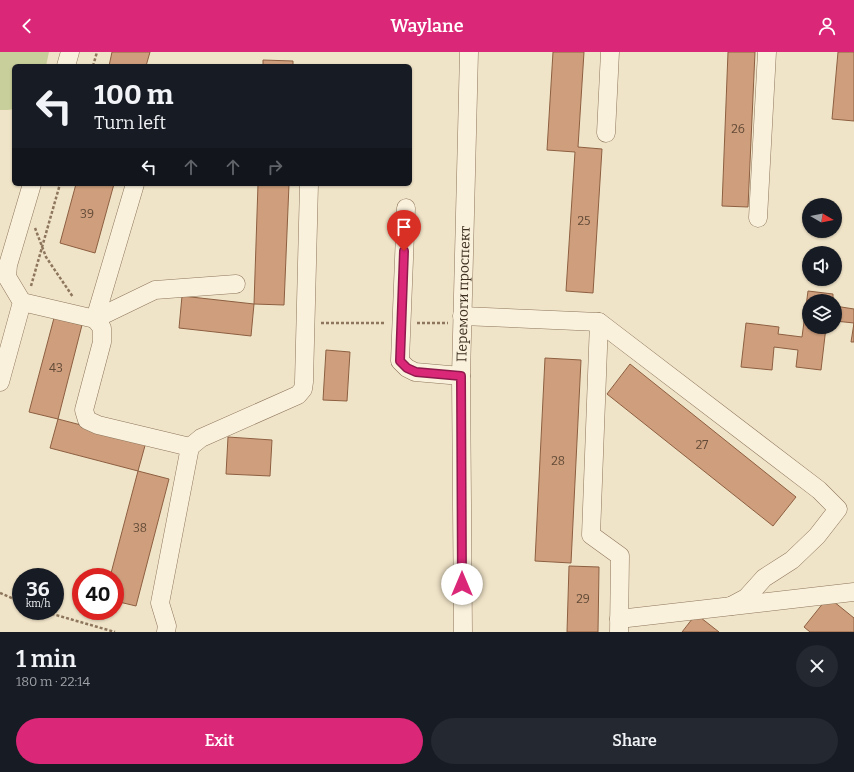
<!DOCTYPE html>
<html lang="en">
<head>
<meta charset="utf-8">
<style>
  body { margin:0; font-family:Bitter,serif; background:#242831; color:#f1f3f6; height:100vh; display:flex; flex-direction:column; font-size:15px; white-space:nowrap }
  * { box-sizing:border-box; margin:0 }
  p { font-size:13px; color:#9ea1a6 }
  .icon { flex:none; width:22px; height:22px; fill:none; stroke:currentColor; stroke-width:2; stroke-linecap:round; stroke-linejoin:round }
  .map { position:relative; height:580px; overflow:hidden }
  .panel { display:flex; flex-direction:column; background:#171b24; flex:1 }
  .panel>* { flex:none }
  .banner { position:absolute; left:12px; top:12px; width:400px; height:122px; border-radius:6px; box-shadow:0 1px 3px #0004; background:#171b24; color:#f1f3f6; overflow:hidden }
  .needle { width:26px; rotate:99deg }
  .buttons { position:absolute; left:802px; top:146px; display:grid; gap:8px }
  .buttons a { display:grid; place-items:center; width:40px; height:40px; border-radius:50%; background:#171b24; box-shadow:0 1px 3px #0004; font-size:20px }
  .speed { position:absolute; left:12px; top:516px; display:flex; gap:8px; font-size:20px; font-weight:700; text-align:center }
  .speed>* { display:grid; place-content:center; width:52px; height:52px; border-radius:50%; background:#171b24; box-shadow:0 1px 3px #0004; line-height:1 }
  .speed small { font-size:10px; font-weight:400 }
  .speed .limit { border:6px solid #d22; background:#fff; color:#111 }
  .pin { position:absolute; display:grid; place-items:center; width:34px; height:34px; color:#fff; margin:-41px -17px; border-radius:50% 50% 50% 0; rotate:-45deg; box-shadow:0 0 4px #0007 }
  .pin .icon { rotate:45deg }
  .me { position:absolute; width:44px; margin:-22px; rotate:0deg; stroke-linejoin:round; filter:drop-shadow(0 0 3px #0008) }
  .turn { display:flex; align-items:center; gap:14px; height:84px; padding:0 16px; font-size:18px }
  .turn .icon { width:52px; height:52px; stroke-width:2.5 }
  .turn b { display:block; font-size:28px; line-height:34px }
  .lanes { display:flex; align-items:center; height:38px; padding:0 16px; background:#0003; justify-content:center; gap:20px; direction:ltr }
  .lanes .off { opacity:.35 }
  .round { display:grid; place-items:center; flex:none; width:42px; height:42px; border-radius:21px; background:#242831 }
  .headline { display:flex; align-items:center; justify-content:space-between; height:68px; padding:0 16px }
  h1 { font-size:24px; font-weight:600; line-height:30px }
  .primary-button { display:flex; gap:8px; margin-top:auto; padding:8px 16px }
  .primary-button a { flex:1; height:46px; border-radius:24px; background:#db2777; color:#fff; font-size:16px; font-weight:600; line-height:46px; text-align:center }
  .primary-button a+a { background:#242831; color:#f1f3f6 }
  header { display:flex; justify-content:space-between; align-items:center; height:52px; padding:0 16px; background:#db2777; color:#fff; font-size:18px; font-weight:600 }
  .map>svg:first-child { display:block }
</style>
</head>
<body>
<header><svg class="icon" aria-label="back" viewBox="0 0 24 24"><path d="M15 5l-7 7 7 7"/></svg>Waylane<svg class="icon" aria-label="person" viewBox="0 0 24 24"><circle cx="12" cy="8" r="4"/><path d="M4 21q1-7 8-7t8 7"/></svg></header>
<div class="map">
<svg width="854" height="580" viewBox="0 0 854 580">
  <rect width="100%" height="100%" fill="#f0e4c8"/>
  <path fill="#c9cf9b" d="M0 0H49L46 14H14V57L8 58H0Z"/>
  <path fill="#cf9f7d" stroke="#8d5f41" d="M112 0H150L146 14H109Z
    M553 0H584L578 95 602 97 593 241 566 239 575 100 547 98Z
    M728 0H755L748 155 722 154Z
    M838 0H854V69L832 67Z
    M263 8 293 9V14H263Z
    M76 132H114L95 201 60 191Z
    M258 132H289L284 253 254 252Z
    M808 239 833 242V249H809V275H826L821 318 796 315 798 298 774 295 772 318 741 315 746 271 779 275 778 282 802 285Z
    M182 244 254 252 251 284 179 276Z
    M835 254 854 257V290H851L854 271 835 269Z
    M54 266 82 273 58 367 29 360Z
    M326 298 350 300 347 349 323 348Z
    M545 306 581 308 571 511 535 509Z
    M630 312 796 445 773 474 607 342Z
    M58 367 146 390 138 419 50 396Z
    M228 385 272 388 270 424 226 422Z
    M138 419 169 427 136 554 115 549V525H110Z
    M569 514 599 515 598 580H567Z
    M828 545 854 566V580H810L804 575Z
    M696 562 719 580H682Z"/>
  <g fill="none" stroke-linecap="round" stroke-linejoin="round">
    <defs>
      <g id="minor">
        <path d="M66 14 70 0"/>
        <path d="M606 81 610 0"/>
        <path d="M406 156 400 309 407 316 415 320 461 324"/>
        <path d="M758 166 767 0"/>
        <path d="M22 250 95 267 135 132"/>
        <path d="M462 264 599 270 819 438 838 457 817 484 792 508 764 526 746 546 731 554"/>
        <path d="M599 270 591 483 620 504 619 580"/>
        <path d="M0 330 22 250 7 225 8 213 32 132"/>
        <path d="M190 395 98 373 87 368 84 358 102 290V276L95 267 155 238 236 232"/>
        <path d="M619 567 854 540"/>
        <path d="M166 580 167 574 160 551 190 395 201 386 298 343 303 337 304 330 309 132"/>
        <path id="s1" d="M463 580 461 324 469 0"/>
      </g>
    </defs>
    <use href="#minor" stroke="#8d765c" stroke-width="19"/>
    <path stroke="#8d765c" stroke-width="2.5" stroke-dasharray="3 2" stroke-linecap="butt" d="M93 14 97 0
      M35 176 46 205 73 245
      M31 234 60 132
      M321 271H386
      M417 271H448
      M0 541 21 550
      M42 559 115 580"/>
    <use href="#minor" stroke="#faf1dc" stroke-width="18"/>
  </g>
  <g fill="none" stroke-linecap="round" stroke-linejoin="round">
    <defs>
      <path id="route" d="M404 199 400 309 407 316 416 320 461 324 462 532"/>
    </defs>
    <use href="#route" stroke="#8e194d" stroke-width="10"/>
    <use href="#route" stroke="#db2777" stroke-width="7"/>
  </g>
  <g text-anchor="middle" stroke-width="3" stroke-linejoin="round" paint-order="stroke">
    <g font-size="12" fill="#624a37">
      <text x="738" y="81">26</text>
      <text x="87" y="166">39</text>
      <text x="584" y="173">25</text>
      <text x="56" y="320">43</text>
      <text x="702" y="397">27</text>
      <text x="558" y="413">28</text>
      <text x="140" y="480">38</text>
      <text x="583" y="551">29</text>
    </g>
    <g font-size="14" fill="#3d2e20" stroke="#f7eed8">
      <text dy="5" stroke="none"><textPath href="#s1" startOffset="338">Перемоги проспект</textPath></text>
    </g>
  </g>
</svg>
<div class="buttons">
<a><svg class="needle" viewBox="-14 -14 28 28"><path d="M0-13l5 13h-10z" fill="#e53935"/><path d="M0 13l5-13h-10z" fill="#9ea1a6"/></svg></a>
<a><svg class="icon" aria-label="sound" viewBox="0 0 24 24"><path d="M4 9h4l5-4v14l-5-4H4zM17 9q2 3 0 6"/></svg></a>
<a><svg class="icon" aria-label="layers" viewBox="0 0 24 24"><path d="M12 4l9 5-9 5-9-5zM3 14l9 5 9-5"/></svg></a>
</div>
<div class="speed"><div>36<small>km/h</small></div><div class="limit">40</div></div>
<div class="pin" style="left:404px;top:199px;background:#d93025"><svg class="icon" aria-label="arrive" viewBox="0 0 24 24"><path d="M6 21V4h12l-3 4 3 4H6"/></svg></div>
<svg class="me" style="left:462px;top:532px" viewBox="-20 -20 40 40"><circle r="19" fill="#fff"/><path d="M0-13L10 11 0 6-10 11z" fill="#db2777"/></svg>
<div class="banner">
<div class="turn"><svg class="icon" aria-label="left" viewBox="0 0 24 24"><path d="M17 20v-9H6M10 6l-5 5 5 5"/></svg><div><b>100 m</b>Turn left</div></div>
<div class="lanes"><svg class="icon" aria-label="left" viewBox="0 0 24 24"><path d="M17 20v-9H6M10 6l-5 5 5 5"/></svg><svg class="icon off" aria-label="ahead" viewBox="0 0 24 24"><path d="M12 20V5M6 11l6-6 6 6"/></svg><svg class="icon off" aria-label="ahead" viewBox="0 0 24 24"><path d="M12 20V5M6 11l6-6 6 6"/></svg><svg class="icon off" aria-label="right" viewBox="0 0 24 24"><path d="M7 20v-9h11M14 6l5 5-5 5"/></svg></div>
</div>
</div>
<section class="panel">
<div class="headline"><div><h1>1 min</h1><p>180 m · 22:14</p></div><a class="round"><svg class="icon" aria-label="close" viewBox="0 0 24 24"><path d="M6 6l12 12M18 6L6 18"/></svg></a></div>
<div class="primary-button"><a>Exit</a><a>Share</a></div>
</section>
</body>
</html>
